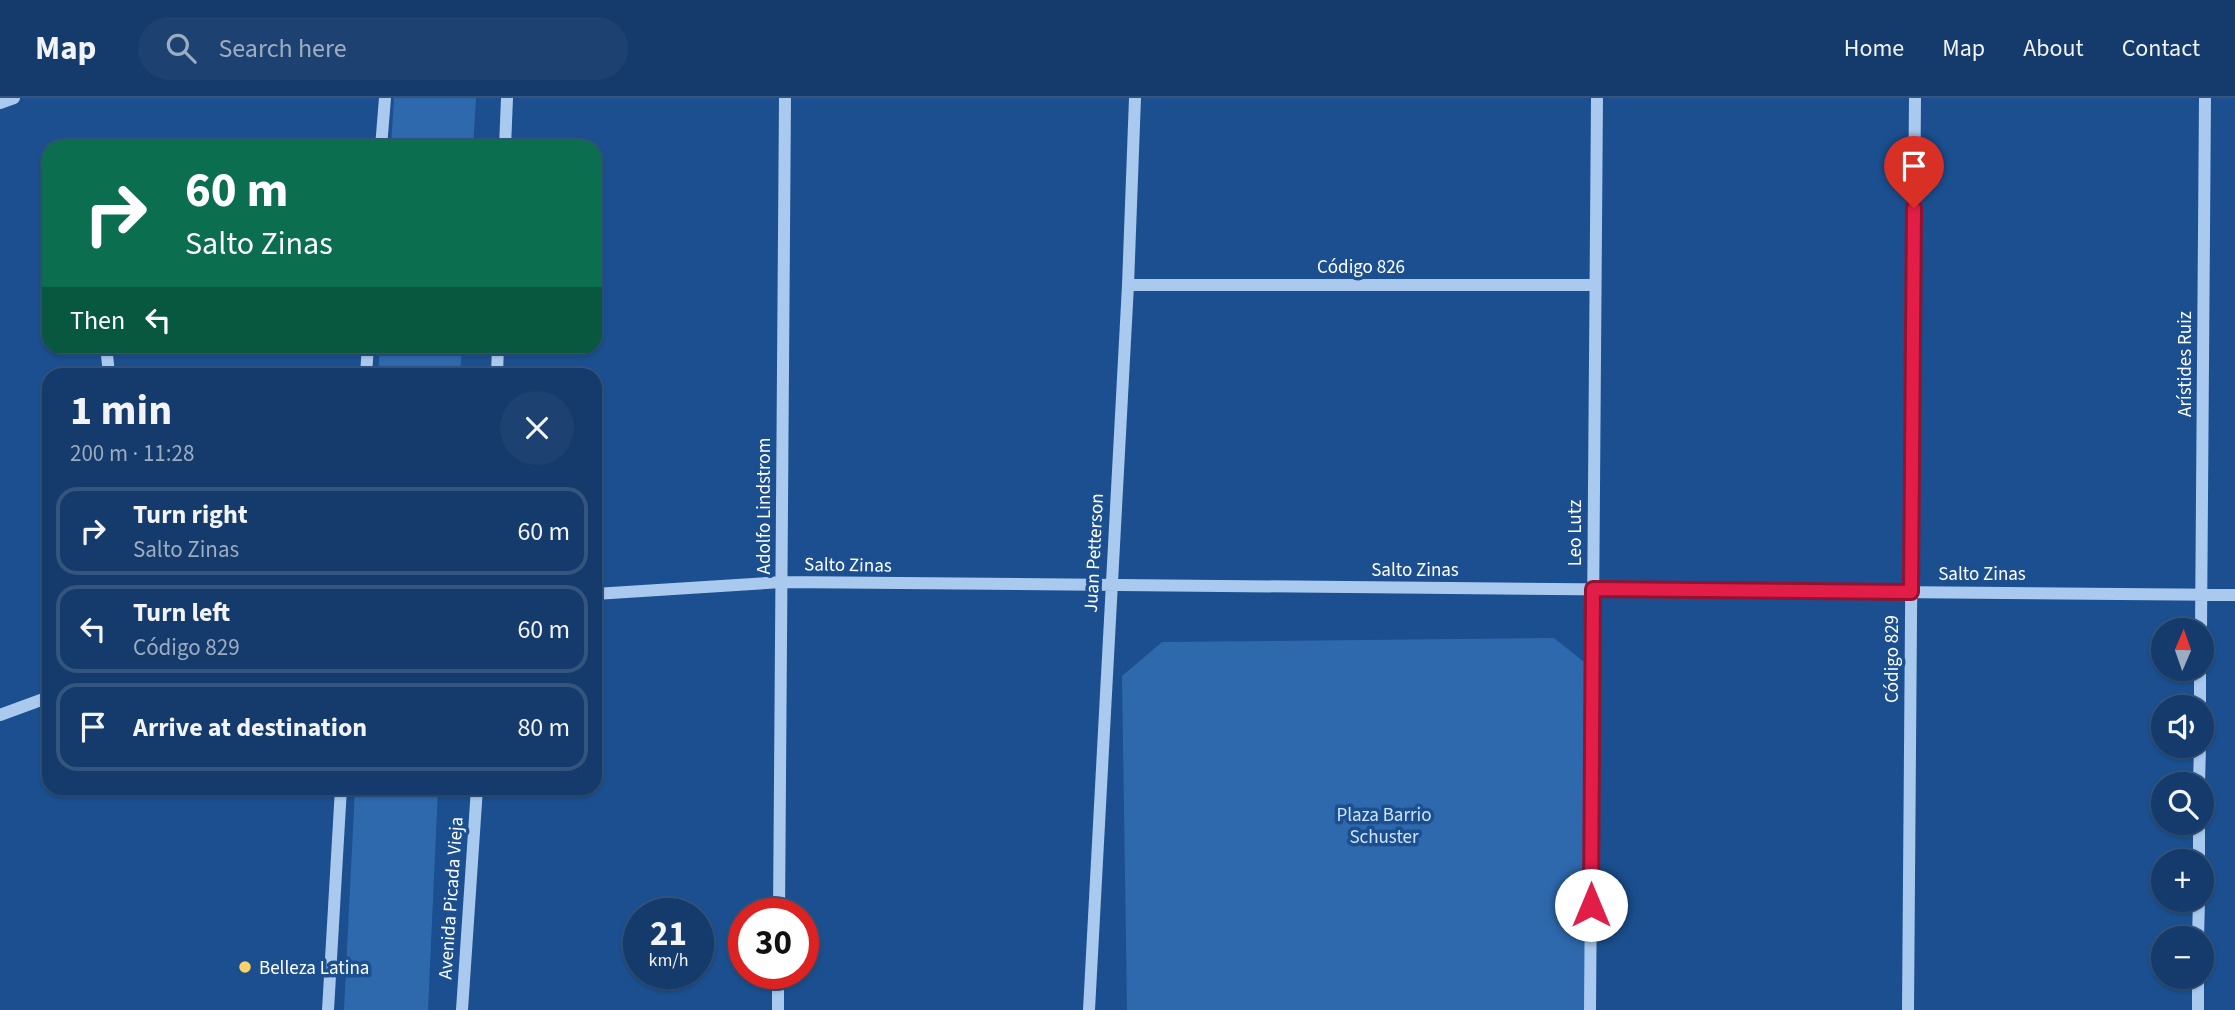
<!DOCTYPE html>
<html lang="en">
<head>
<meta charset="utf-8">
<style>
  body { margin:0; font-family:"Source Sans 3",sans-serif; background:#1d4271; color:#f1f3f6; height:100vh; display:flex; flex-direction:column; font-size:26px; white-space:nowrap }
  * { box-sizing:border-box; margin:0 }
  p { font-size:23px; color:#9dadc1 }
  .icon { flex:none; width:38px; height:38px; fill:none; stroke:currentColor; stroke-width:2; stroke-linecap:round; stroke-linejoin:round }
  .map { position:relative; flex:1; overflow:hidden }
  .sheet { position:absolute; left:42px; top:270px; width:560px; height:427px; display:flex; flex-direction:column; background:#143b6b; border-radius:21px; box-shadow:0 2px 5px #0004,0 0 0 2px #33557e }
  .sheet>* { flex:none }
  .hud { position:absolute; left:42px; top:42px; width:560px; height:214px; border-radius:21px; box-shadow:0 2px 5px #0004,0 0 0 2px #33557e; background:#0b6e4f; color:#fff; overflow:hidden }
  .needle { width:46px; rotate:2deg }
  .tools { position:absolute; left:2151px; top:520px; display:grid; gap:14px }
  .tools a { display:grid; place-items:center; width:63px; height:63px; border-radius:50%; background:#143b6b; box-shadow:0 2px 5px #0004,0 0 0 2px #33557e; font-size:35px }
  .speed { position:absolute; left:623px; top:800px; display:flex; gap:14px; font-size:35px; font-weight:700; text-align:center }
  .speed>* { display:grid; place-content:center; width:91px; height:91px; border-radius:50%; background:#143b6b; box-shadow:0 2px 5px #0004,0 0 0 2px #33557e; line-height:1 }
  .speed small { font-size:18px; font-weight:400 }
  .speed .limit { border:10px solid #d22; background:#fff; color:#111 }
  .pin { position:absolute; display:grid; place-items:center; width:60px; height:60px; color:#fff; margin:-72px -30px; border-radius:50% 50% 50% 0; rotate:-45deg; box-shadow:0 0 7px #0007 }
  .pin .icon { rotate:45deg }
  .me { position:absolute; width:77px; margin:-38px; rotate:0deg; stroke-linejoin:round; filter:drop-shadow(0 0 5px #0008) }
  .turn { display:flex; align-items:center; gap:24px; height:147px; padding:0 28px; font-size:32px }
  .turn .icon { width:91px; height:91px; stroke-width:2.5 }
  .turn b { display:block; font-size:49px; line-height:60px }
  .then { display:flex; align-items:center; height:66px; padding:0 28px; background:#0003; gap:14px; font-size:26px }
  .round { display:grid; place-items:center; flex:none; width:74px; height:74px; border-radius:37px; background:#1d4271 }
  .headline { display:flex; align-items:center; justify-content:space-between; height:119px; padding:0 28px }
  h1 { font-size:42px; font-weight:700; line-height:52px }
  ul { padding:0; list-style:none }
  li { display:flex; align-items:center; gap:21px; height:88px; margin:0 14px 10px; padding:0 14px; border:4px solid #33557e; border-radius:21px }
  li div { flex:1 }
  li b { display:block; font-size:26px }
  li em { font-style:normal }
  header { display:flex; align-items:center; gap:42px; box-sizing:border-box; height:98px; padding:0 35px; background:#143b6b; border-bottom:2px solid #33557e }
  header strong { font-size:33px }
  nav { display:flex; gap:38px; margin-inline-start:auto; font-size:24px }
  .search { width:490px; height:63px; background:#1d4271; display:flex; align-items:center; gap:18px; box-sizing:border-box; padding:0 24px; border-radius:38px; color:#9dadc1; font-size:26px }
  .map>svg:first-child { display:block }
</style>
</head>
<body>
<header>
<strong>Map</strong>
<div class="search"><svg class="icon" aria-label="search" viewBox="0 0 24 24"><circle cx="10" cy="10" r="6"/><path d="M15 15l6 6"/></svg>Search here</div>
<nav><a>Home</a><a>Map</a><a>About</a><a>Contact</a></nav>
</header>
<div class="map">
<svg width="2235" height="912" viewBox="0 0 2235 912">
  <rect width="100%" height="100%" fill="#1b4f8f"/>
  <path fill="#2e69ad" d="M394 0H476L473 49H391Z
    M380 249H462L460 276H378Z
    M1554 540 1584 564 1585 912H1127L1122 578 1162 544Z
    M355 690H438L428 912H344Z"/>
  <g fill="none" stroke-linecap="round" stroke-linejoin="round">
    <path stroke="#a9c9ee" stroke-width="12" d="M0 5 14 0
      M381 49 385 0
      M505 49 507 0
      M1128 187H1595
      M107 257 109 276
      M366 276 368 248
      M497 276 498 248
      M595 496 782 484 2235 497
      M2201 532 2205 0
      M2200 609V570
      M0 617 49 599
      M2199 686 2200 648
      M2199 763V724
      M779 816 785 0
      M2198 840 2199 802
      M328 912 341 690
      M462 912 477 690
      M778 912V875
      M1089 912 1128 187 1135 0
      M1590 912 1597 0
      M1908 912 1915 0
      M2198 912V878"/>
  </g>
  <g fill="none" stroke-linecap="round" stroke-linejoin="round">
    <defs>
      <path id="route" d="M1591 807 1593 491 1911 494 1914 110"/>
    </defs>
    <use href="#route" stroke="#92132f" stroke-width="18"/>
    <use href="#route" stroke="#e11d48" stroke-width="12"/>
  </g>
  <circle fill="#ffd166" stroke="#1b4f8f" stroke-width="2.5" cx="245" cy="869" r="7"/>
  <g text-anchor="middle" stroke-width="7" stroke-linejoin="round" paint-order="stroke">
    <g font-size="19" fill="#fff" stroke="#1b4f8f">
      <text x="1361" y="175">Código 826</text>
      <text transform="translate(2184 266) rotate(-90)" y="7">Arístides Ruiz</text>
      <text transform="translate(763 408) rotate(-90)" y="7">Adolfo Lindstrom</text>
      <text transform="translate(1574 435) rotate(-90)" y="7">Leo Lutz</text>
      <text transform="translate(1093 455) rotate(-87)" y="7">Juan Petterson</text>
      <text transform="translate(848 466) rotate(1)" y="7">Salto Zinas</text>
      <text x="1415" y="478">Salto Zinas</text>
      <text x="1982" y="482">Salto Zinas</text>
      <text transform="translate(1891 561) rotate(-90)" y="7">Código 829</text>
      <text transform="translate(450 800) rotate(-86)" y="7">Avenida Picada Vieja</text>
    </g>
    <g font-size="19" fill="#cfe3fa" stroke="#1b4f8f">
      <text x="1384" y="723">Plaza Barrio<tspan x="1384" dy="22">Schuster</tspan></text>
    </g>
    <g font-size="19" fill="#fff" stroke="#1b4f8f" text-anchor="start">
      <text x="259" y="876">Belleza Latina</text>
    </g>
  </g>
</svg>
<div class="tools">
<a><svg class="needle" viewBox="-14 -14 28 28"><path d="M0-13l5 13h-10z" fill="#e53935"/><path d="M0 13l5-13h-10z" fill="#9dadc1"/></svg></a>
<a><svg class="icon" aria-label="sound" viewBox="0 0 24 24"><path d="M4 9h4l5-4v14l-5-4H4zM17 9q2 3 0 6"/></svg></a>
<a><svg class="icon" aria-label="search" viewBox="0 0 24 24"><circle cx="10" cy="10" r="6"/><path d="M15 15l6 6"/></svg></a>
<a>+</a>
<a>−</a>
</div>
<div class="speed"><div>21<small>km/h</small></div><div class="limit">30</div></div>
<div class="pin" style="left:1914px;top:110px;background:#d93025"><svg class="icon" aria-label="arrive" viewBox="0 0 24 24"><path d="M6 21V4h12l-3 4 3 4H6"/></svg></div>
<svg class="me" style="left:1591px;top:807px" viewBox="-20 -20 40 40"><circle r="19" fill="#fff"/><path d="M0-13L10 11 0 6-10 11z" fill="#e11d48"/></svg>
<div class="hud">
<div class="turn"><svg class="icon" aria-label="right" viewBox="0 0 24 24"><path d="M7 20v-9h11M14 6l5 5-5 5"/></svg><div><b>60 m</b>Salto Zinas</div></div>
<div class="then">Then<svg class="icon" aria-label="left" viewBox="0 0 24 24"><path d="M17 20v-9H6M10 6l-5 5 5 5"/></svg></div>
</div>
<section class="sheet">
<div class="headline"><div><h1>1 min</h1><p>200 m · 11:28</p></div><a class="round"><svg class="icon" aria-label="close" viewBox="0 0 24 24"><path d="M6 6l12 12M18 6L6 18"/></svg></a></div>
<ul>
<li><svg class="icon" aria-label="right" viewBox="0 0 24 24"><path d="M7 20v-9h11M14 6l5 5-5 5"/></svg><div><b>Turn right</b><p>Salto Zinas</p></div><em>60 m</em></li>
<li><svg class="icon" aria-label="left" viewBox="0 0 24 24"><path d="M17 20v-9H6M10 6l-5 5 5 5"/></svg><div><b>Turn left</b><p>Código 829</p></div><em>60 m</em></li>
<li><svg class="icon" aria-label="arrive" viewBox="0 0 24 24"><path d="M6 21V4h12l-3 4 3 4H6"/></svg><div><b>Arrive at destination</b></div><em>80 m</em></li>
</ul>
</section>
</div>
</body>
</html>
